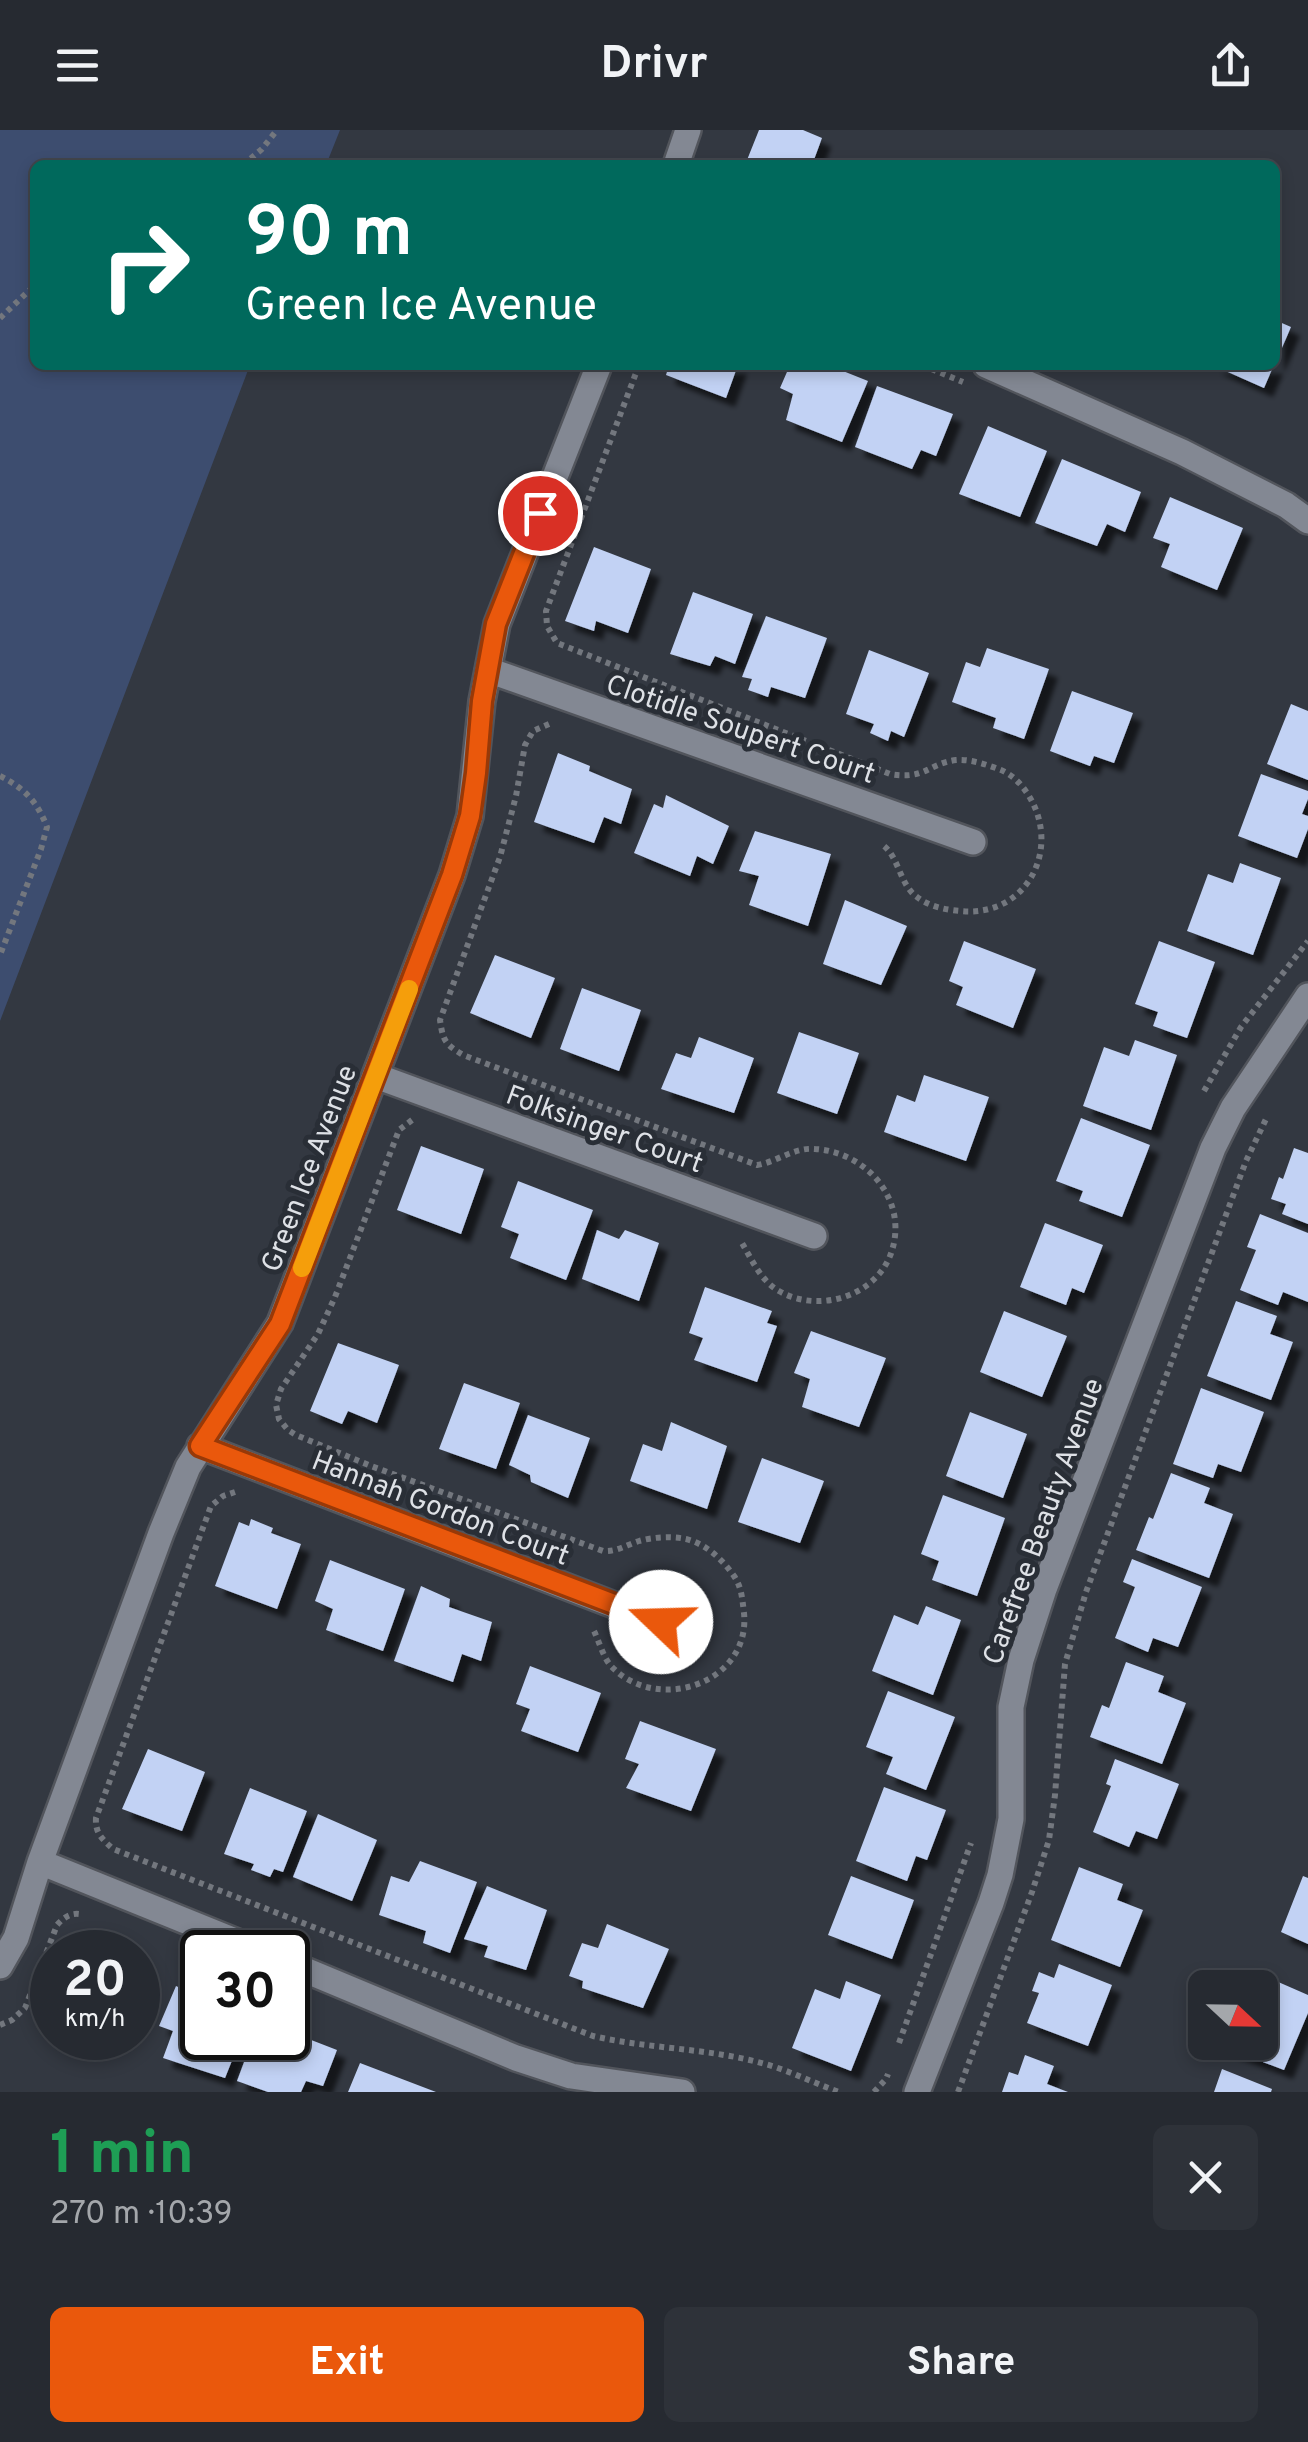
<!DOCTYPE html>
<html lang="en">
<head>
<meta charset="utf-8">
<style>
  body { margin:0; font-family:Overpass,sans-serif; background:#2e3239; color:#f1f3f6; height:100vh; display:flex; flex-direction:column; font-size:38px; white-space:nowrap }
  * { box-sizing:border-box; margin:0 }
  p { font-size:32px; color:#a4a7ab }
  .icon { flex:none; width:55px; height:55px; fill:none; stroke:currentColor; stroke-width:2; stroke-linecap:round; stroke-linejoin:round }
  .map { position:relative; height:1962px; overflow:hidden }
  .side { display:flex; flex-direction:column; background:#262a31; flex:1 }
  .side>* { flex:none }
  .guide { position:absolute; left:30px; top:30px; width:1250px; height:210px; border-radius:15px; box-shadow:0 5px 15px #0003,0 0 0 2px #42464d; background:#00695c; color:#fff; overflow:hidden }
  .needle { width:65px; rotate:112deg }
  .buttons { position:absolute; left:1188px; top:1840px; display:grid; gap:20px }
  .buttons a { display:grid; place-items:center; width:90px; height:90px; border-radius:15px; background:#262a31; box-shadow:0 5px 15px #0003,0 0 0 2px #42464d; font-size:50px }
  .speed { position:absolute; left:30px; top:1800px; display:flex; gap:20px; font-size:50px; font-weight:700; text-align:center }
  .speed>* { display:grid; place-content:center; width:130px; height:130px; border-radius:50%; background:#262a31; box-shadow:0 5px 15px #0003,0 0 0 2px #42464d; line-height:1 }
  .speed small { font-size:25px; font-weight:400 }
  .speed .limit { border:5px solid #111; border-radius:15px; background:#fff; color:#111 }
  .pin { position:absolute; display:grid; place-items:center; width:85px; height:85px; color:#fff; margin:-42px; border:5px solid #fff; border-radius:50%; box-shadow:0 2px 10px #0007 }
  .me { position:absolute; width:110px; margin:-55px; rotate:291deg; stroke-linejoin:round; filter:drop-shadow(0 0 8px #0008) }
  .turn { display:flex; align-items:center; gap:35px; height:210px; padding:0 50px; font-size:45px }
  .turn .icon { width:130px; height:130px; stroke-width:2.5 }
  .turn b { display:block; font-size:70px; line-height:85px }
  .round { display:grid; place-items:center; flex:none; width:105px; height:105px; border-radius:15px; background:#2e3239 }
  .summary { display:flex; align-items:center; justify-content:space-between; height:170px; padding:0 50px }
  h1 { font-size:60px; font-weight:700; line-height:75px; color:#1e9e55 }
  .primary-button { display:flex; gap:20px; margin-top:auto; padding:20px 50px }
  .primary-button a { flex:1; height:115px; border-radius:15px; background:#ea580c; color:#fff; font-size:40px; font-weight:700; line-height:115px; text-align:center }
  .primary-button a+a { background:#2e3239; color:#f1f3f6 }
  header { display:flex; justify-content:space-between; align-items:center; height:130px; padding:0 50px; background:#262a31; font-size:45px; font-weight:700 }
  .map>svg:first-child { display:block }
</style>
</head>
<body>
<header><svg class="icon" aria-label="menu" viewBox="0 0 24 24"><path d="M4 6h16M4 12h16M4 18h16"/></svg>Drivr<svg class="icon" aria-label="share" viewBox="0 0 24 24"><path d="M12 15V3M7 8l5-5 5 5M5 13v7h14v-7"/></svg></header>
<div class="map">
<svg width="1308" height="1962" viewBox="0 0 1308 1962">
  <defs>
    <filter id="shadow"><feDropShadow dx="9" dy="9" stdDeviation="2.5" flood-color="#0009"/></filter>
  </defs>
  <rect width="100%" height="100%" fill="#333841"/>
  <path fill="#3d4d6f" d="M0 0H340L326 35H35V235H250L0 891Z"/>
  <path fill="#c2d2f4" filter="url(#shadow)" d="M759 0H803L822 8 812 35H745Z
    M1275 190 1291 197 1275 234Z
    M669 235H738L726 268 666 245Z
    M790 235H828L868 251 842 312 786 290 793 264 780 258Z
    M1212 235H1274L1264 258Z
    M877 256 953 284 936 326 921 320 912 339 855 317Z
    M988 296 1047 321 1020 387 959 364Z
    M1062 329 1141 362 1125 402 1107 394 1097 416 1035 393Z
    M1170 367 1243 398 1217 460 1161 437 1170 414 1153 408Z
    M594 417 651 439 628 503 596 491 594 501 565 491Z
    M693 462 753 484 735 534 715 526 710 536 670 524Z
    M766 486 827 508 805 568 771 557 768 567 748 560 752 549 742 547Z
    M987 518 1049 539 1024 609 993 598 996 588 952 572 966 532 980 537Z
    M869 520 929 543 904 607 891 601 888 611 870 603 874 594 846 584Z
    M1072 561 1133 583 1114 633 1094 626 1090 636 1050 621Z
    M1291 574 1308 581V650L1267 634Z
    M558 623 590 636 589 641 632 659 621 694 604 687 594 713 534 692Z
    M1261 644 1308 661V669L1302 684 1308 686V699L1297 728 1238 706Z
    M666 665 729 696 713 734 697 726 690 746 634 723 654 674 663 678Z
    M755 701 831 724 808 796 749 775 759 746 739 741Z
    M1240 733 1281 748 1253 825 1187 801 1208 744 1233 753Z
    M845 770 907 796 881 855 823 834Z
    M964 811 1036 839 1013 898 956 875 963 857 949 851Z
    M1159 811 1215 832 1187 908 1153 896 1158 882 1135 874Z
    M495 825 555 848 531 908 470 883Z
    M582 858 641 880 619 941 560 919Z
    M799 902 859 923 837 984 777 963Z
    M699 907 754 928 734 983 661 959 676 923 691 928Z
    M1135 910 1177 925 1151 1000 1083 976 1104 917 1129 926Z
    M924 945 989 967 966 1031 884 1002 897 965 915 972Z
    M1081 988 1150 1015 1122 1087 1079 1071 1083 1061 1056 1051Z
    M421 1016 484 1039 461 1104 397 1080Z
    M1294 1018 1308 1023V1094L1282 1084 1286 1074 1271 1069 1279 1047 1283 1049Z
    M518 1051 593 1080 566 1150 510 1128 519 1104 501 1097Z
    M1260 1084 1308 1103V1172L1283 1162 1278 1175 1240 1160 1256 1120 1247 1117Z
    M1045 1093 1103 1115 1084 1163 1072 1158 1066 1175 1020 1157Z
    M597 1100 619 1109 625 1100 659 1113 639 1171 582 1149Z
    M705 1157 772 1181 767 1193 777 1196 757 1252 694 1230 703 1208 689 1203Z
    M1236 1171 1277 1186 1270 1204 1293 1212 1271 1270 1207 1246Z
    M1004 1181 1067 1206 1042 1267 980 1242Z
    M811 1201 886 1228 859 1297 802 1277 810 1249 794 1243Z
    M338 1213 399 1235 377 1293 348 1281 342 1294 310 1281Z
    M464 1253 520 1273 496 1339 439 1319Z
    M1201 1258 1264 1282 1241 1342 1218 1334 1213 1348 1173 1334Z
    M970 1282 1027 1304 1003 1368 946 1346Z
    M528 1285 590 1308 568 1368 531 1352 530 1345 509 1335Z
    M671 1292 727 1316 707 1379 630 1351 643 1314 662 1321Z
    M762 1328 824 1351 800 1413 738 1392Z
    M1171 1343 1210 1358 1204 1373 1233 1384 1209 1448 1136 1420 1149 1387 1153 1389Z
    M943 1365 1005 1388 977 1466 932 1450 939 1431 921 1424Z
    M251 1389 273 1398 271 1403 301 1414 277 1479 215 1456 239 1392 249 1396Z
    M1132 1429 1202 1457 1178 1517 1153 1508 1148 1522 1115 1508 1135 1457 1123 1452Z
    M330 1430 405 1459 383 1521 326 1500 333 1479 315 1471Z
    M421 1456 450 1469 449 1477 492 1492 481 1531 462 1524 453 1552 394 1531Z
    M926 1476 961 1490 933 1565 872 1541 894 1485 918 1495Z
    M1126 1532 1164 1546 1158 1562 1186 1573 1162 1634 1090 1607 1102 1575 1109 1578Z
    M530 1536 601 1563 578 1622 521 1601 530 1579 516 1574Z
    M888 1561 955 1587 926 1660 886 1644 893 1627 866 1617Z
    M640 1591 716 1619 691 1681 626 1658 639 1634 625 1629Z
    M148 1619 205 1642 182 1701 122 1679Z
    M1115 1629 1179 1654 1157 1709 1136 1701 1129 1717 1093 1702 1111 1656 1106 1654Z
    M884 1657 946 1680 927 1730 916 1726 907 1751 856 1731Z
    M250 1658 307 1681 283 1742 274 1739 270 1747 251 1740 254 1734 224 1724Z
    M318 1684 377 1710 352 1771 293 1747Z
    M420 1731 477 1752 450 1823 423 1813 426 1801 379 1785 391 1746 409 1752Z
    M1079 1737 1123 1754 1117 1770 1143 1780 1120 1837 1051 1810Z
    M851 1746 914 1770 892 1829 828 1805Z
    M1303 1746 1308 1748V1814L1281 1802Z
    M487 1756 547 1780 526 1840 484 1827 488 1816 464 1809Z
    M607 1794 669 1819 643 1878 582 1858 583 1851 569 1846 582 1813 598 1818Z
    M1059 1834 1112 1855 1088 1916 1027 1893 1039 1863 1032 1861 1039 1842 1054 1848Z
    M846 1851 881 1865 851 1941 792 1918 815 1859 840 1869Z
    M1276 1851 1308 1865V1883L1284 1940 1221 1916 1223 1912H1260V1864L1271 1868Z
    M176 1856 202 1868V1908H241L225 1948 163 1928 173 1901 159 1896Z
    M288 1901 337 1920 323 1956 306 1951 301 1962H268L237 1951 253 1908H288Z
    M1025 1925 1054 1936 1047 1954 1068 1962H1002L1009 1942 1018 1945Z
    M360 1933 436 1962H348Z
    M1222 1939 1272 1959 1271 1962H1214Z"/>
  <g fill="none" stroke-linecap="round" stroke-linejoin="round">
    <defs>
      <path id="street" d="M676 35 688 0
        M986 235 1182 322 1286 375 1308 391
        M488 540 973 712
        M376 946 814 1106
        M200 1316 661 1493
        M40 1732 262 1822
        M288 1833 516 1928 571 1946 682 1962
        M0 1836 16 1808 40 1732 161 1403 188 1337 280 1193 452 745 470 686 482 571 497 494 599 235
        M917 1962 991 1773 1000 1745 1011 1689V1577L1021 1530 1044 1459 1213 1018 1233 978 1308 866"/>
    </defs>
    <use href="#street" stroke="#52555c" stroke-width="30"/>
    <path stroke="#73777e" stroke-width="6" stroke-dasharray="5 5" stroke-linecap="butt" d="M243 35 262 19 277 0
      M0 188 35 155
      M639 235 546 481 547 496 557 513 890 644C926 650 927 634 956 630 971 629 988 635 1001 640 1013 645 1022 655 1029 666 1062 720 1026 788 960 781 946 780 928 776 917 767 900 755 899 728 884 716
      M902 235 924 236 963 252
      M549 594 533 601 525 615 516 666 500 727 440 890C443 911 445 914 463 925L757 1035C777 1032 794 1017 815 1019 868 1022 911 1073 890 1126 873 1168 816 1183 779 1161 761 1151 752 1130 742 1113
      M0 646C24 658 37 671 47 697L41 719 0 825
      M1204 961 1241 897 1308 811
      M412 990 399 1000 335 1167 318 1204 281 1259 276 1275 279 1289 288 1300 296 1305 371 1336 603 1421C617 1422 626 1415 639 1411 653 1407 672 1406 686 1409 706 1414 722 1429 734 1446 742 1458 742 1468 744 1483 751 1553 657 1585 611 1536 603 1527 599 1511 594 1501
      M235 1362 223 1366 211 1376 96 1688C95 1703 102 1709 113 1719L593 1906C649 1919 709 1918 765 1934 790 1941 814 1953 839 1962
      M0 1895 12 1890 25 1878 57 1795C63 1788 70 1783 79 1784
      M899 1913 971 1713
      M874 1962 886 1949 888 1944
      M958 1962 1032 1762 1049 1710 1055 1665 1065 1534 1086 1462 1246 1031 1266 989"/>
    <use href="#street" stroke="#838893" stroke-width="25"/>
  </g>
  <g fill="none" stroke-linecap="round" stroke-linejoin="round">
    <defs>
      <path id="route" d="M540 383 496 494 482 571 476 643 470 686 452 745 280 1194 200 1316 661 1492"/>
    </defs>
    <use href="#route" stroke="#983908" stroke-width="25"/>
    <use href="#route" stroke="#ea580c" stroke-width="18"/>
    <path stroke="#f59e0b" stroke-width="18" d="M302 1138 409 859"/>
  </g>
  <g text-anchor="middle" stroke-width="10" stroke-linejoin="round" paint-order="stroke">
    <g font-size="28" fill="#dee1e6" stroke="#292e36">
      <text transform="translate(741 598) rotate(19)" y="10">Clotidle Soupert Court</text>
      <text transform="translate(605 998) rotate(20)" y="10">Folksinger Court</text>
      <text transform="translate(308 1038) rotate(-69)" y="10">Green Ice Avenue</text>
      <text transform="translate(441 1377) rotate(21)" y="10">Hannah Gordon Court</text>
      <text transform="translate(1042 1391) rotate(-70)" y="10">Carefree Beauty Avenue</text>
    </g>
  </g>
</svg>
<div class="buttons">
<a><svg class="needle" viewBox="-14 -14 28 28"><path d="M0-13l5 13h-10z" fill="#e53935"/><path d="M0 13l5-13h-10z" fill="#a4a7ab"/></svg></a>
</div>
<div class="speed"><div>20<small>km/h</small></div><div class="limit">30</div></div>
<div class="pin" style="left:540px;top:383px;background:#d93025"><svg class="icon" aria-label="arrive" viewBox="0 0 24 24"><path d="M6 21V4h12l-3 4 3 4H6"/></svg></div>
<svg class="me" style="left:661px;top:1492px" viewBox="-20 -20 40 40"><circle r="19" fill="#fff"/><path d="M0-13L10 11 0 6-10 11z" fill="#ea580c"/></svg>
<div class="guide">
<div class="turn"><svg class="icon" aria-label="right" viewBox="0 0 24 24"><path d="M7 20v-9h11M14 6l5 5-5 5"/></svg><div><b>90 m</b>Green Ice Avenue</div></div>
</div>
</div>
<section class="side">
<div class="summary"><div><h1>1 min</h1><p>270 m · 10:39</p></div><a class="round"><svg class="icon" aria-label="close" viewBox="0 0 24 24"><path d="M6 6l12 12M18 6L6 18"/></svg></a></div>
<div class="primary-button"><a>Exit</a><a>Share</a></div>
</section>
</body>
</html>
